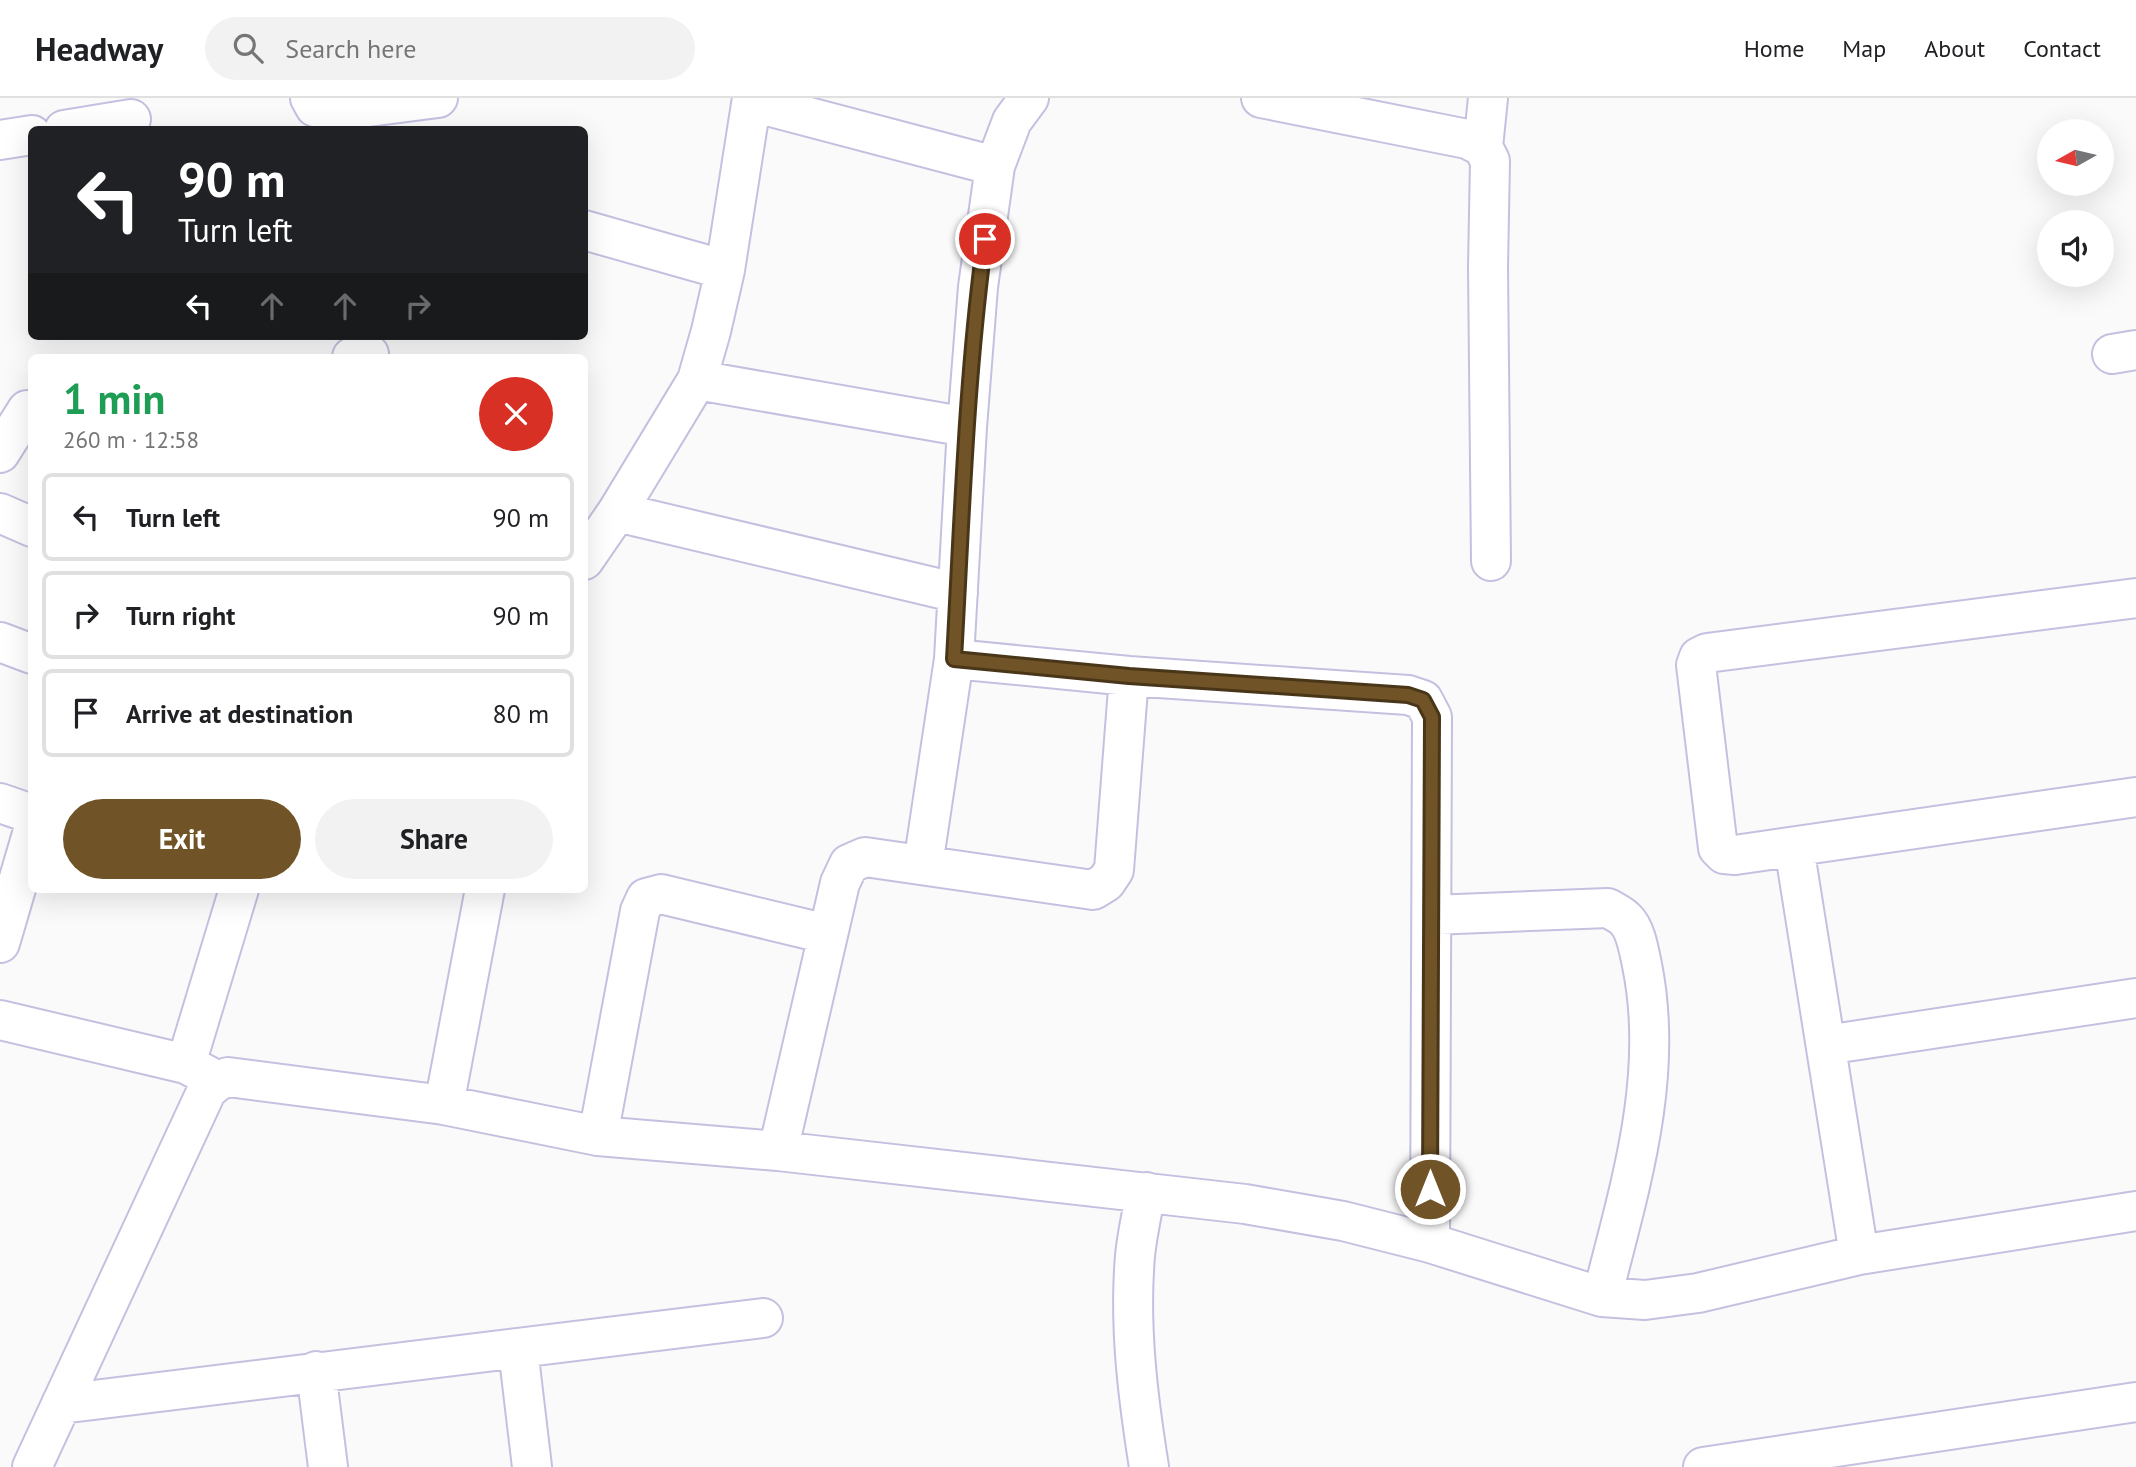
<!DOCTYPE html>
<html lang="en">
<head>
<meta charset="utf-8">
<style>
  body { margin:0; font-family:"PT Sans",sans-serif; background:#f2f2f2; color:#202124; height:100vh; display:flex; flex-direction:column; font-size:26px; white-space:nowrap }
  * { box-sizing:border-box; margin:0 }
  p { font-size:23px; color:#757577 }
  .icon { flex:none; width:38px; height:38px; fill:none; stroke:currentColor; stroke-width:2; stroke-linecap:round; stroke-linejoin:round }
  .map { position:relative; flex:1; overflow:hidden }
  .drawer { position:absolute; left:28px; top:256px; width:560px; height:539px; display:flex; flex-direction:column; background:#fff; border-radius:10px; box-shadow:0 7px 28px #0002 }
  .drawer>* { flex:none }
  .top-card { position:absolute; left:28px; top:28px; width:560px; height:214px; border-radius:10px; box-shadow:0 7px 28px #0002; background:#202124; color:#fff; overflow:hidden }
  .needle { width:46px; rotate:262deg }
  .tools { position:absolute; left:2037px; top:21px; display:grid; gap:14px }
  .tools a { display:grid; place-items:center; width:77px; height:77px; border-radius:50%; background:#fff; box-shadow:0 7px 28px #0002; font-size:35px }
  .pin { position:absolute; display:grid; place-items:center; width:60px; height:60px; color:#fff; margin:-30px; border:4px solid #fff; border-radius:50%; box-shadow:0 2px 7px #0007 }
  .me { position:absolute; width:77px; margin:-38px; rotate:0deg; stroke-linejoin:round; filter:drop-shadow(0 0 5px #0008) }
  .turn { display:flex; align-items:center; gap:24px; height:147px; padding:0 35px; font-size:32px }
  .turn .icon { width:91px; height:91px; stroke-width:2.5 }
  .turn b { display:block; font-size:49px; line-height:60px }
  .lanes { display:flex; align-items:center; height:66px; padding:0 35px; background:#0003; justify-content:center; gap:35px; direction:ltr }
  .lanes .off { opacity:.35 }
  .round { display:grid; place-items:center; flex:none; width:74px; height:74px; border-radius:37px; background:#f2f2f2 }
  .overview { display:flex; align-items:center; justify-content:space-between; height:119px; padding:0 35px }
  h1 { font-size:42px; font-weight:700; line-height:52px; color:#1e9e55 }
  .cta { display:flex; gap:14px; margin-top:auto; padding:14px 35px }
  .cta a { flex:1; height:80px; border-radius:42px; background:#705326; color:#fff; font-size:28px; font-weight:700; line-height:80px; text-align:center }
  .cta a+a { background:#f2f2f2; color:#202124 }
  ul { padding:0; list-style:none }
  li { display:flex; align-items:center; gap:21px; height:88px; margin:0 14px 10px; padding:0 21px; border:4px solid #e0e0e0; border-radius:10px }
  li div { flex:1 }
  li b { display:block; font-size:26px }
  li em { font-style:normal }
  header { display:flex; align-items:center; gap:42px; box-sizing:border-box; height:98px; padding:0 35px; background:#fff; border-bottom:2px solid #e0e0e0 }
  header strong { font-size:33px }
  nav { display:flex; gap:38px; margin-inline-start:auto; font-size:24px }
  .search { width:490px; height:63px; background:#f2f2f2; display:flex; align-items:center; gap:18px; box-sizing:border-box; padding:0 24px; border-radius:38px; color:#757577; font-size:26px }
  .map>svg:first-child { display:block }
</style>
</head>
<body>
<header>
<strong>Headway</strong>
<div class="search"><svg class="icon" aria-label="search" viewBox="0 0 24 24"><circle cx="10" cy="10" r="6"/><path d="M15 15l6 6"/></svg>Search here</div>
<nav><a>Home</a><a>Map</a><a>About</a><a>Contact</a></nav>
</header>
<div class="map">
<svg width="2136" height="1369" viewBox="0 0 2136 1369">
  <rect width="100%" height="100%" fill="#fafafa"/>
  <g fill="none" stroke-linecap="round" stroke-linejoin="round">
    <defs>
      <path id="minor" d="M310 0 315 9 330 14 438 0
        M1261 0 1467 41 1483 49 1490 63 1488 169 1491 463
        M752 4 995 68
        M64 32 131 21
        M0 42 32 37
        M1483 49 1488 0
        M584 132 725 172
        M2112 256 2136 252
        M352 259 369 256
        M697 282 967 329
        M0 355 27 312
        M617 414 958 495
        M0 415 32 429
        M584 462 617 414 697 282 711 233 725 172 752 0
        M2136 500 1707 555 1699 559 1696 567 1718 750 1724 756 1735 757 2136 699
        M0 544 32 556
        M954 561 1129 578 1408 597 1423 602 1432 619 1430 1145
        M0 705 32 716
        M1794 749 1859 1157
        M923 767 954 561 967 329 978 189 995 68 1012 23 1029 0
        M1432 817 1608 810C1613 813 1622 817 1626 822 1636 832 1639 853 1642 867 1665 980 1629 1091 1602 1199
        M0 845 32 736
        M0 922 186 966 218 983
        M1826 947 2136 900
        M186 966 239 791
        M444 1007 485 791
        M598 1038 640 813 646 800 661 796 827 836
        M778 1053 840 785 849 766 865 759 1093 792 1106 784 1114 772 1129 578
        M1146 1094C1142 1115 1137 1137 1135 1158 1129 1229 1138 1300 1149 1369
        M518 1251 532 1369
        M316 1273 328 1369
        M61 1306 763 1220
        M32 1369 207 992 218 983 228 979 444 1007 598 1038 778 1053 1245 1106 1343 1123 1430 1145 1602 1199 1645 1202 1698 1195 1859 1157 2136 1113
        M1703 1369 2136 1304"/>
    </defs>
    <use href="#minor" stroke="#c4c1e0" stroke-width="42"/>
    <use href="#minor" stroke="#fff" stroke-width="38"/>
  </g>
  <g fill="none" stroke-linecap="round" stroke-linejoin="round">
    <defs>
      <path id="route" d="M985 141C966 280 962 421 954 561L1129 578 1408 597 1423 602 1432 619 1430 1091"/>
    </defs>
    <use href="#route" stroke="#493619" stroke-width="18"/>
    <use href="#route" stroke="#705326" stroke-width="12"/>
  </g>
</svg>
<div class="tools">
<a><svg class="needle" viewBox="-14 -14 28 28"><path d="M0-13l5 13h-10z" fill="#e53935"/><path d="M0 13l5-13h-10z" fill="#757577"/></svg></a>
<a><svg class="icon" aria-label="sound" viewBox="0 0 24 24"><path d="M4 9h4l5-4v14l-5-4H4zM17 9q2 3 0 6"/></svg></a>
</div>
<div class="pin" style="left:985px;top:141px;background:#d93025"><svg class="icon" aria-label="arrive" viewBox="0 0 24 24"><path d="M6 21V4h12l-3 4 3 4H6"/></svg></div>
<svg class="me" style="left:1430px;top:1091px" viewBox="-20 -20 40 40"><circle r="17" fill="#705326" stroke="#fff" stroke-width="3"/><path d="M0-11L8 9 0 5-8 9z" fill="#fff"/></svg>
<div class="top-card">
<div class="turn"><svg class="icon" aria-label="left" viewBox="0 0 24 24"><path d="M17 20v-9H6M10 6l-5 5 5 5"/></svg><div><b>90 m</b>Turn left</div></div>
<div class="lanes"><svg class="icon" aria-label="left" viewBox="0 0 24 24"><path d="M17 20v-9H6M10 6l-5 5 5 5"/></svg><svg class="icon off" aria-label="ahead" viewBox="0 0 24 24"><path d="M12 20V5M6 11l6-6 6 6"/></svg><svg class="icon off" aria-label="ahead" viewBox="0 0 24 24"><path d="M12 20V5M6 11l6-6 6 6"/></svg><svg class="icon off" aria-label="right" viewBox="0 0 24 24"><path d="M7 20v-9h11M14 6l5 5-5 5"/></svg></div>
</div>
<section class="drawer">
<div class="overview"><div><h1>1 min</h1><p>260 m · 12:58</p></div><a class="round" style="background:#d93025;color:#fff"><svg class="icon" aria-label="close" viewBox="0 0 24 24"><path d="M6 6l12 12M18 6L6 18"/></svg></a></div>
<ul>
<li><svg class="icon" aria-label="left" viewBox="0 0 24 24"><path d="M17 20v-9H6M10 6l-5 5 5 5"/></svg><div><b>Turn left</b></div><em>90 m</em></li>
<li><svg class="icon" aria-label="right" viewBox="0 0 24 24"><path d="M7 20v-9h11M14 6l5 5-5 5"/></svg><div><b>Turn right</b></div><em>90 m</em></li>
<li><svg class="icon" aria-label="arrive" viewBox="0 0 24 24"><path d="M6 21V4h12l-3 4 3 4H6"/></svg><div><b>Arrive at destination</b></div><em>80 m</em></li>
</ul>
<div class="cta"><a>Exit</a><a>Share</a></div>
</section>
</div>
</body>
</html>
